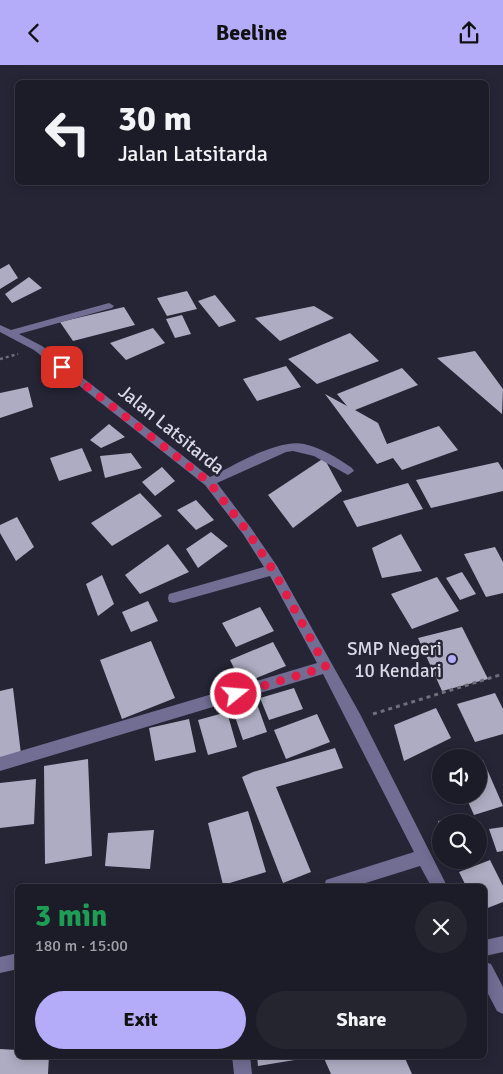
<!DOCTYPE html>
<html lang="en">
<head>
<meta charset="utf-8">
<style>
  body { margin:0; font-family:Signika,sans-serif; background:#252530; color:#f1f3f6; height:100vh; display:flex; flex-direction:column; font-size:19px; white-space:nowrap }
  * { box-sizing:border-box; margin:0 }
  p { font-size:16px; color:#a0a1a8 }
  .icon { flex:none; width:28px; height:28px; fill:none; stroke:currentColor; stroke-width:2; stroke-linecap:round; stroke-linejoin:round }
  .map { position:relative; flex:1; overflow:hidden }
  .sheet { position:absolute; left:15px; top:819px; width:472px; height:175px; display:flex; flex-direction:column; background:#1c1c28; border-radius:8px; box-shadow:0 2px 12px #0003,0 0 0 1px #3a3a45 }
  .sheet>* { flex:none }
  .hud { position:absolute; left:15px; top:15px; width:474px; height:105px; border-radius:8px; box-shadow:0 2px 12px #0003,0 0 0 1px #3a3a45; background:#1c1c28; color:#f1f3f6; overflow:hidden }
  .fabs { position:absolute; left:432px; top:684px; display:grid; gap:10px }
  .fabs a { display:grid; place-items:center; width:55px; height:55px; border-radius:50%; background:#1c1c28; box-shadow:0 2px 12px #0003,0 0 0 1px #3a3a45; font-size:25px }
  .pin { position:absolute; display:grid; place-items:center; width:42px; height:42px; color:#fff; margin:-21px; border-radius:10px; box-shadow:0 2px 8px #0006 }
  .me { position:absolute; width:55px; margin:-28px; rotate:73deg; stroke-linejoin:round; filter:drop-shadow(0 0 4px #0008) }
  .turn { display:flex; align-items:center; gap:18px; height:105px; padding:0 20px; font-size:22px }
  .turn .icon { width:65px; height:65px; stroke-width:2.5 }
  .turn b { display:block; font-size:35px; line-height:42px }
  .round { display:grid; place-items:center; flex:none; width:52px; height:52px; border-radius:26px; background:#252530 }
  .head { display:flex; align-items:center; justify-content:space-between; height:85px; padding:0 20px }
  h1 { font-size:30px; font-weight:800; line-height:38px; color:#1e9e55 }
  .cta { display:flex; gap:10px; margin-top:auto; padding:10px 20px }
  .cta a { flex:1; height:58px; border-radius:30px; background:#b5acf9; color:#111; font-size:20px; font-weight:800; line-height:58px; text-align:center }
  .cta a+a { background:#252530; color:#f1f3f6 }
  header { display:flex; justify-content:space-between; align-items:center; height:65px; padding:0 20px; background:#b5acf9; color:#111; font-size:22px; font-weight:800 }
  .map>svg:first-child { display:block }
</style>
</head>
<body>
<header><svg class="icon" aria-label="back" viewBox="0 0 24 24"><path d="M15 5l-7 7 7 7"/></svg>Beeline<svg class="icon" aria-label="share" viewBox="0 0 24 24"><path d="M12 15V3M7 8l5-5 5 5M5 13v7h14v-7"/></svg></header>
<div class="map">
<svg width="503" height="1009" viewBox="0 0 503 1009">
  <rect width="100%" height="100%" fill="#262536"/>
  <path fill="#adacc2" d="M9 199 18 213 0 224V204Z
    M29 212 42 223 12 238 5 229Z
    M187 226 197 244 167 251 157 233Z
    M215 230 236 256 219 262 198 236Z
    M314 241 334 253 280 276 255 253Z
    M124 242 135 260 73 276 60 257Z
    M182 250 191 269 175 273 166 254Z
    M153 263 165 278 126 295 110 278Z
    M350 268 379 296 317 319 288 294Z
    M475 286 503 324 502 349 437 293Z
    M286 301 301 322 257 336 243 314Z
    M402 303 418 320 355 345 378 358 387 379 439 361 458 385 402 405 393 393 377 399 325 329 347 341 337 329Z
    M28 322 33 342 0 353V328Z
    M109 359 125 372 101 383 90 375Z
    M82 383 92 406 59 416 50 393Z
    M131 388 142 403 105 413 100 391Z
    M324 393 342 426 293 463 268 430Z
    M498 397 503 405V426L431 443 416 415Z
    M162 402 175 416 155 431 142 417Z
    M408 418 423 444 357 462 343 436Z
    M140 428 162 451 112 481 91 458Z
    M196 435 214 455 196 465 177 445Z
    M17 452 34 482 16 496 0 468V460Z
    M211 467 228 481 198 503 186 484Z
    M401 469 422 506 382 513 372 483Z
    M168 479 189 507 140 529 125 510Z
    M495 482 503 497V528L486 532 464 489Z
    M462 507 476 529 460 535 446 513Z
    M102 510 114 539 98 551 86 519Z
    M437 512 459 546 412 564 391 529Z
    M148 536 158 556 131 567 122 547Z
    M260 542 274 566 236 582 222 558Z
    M462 562 488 614 442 626 418 573Z
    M151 576 175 633 122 654 100 595Z
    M273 577 286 601 242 619 230 595Z
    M13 623 21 689 0 694V626Z
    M294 623 303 644 269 655 260 633Z
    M495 628 503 644V669L475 677 457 639Z
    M257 639 267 667 243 675 233 646Z
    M436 643 451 673 404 696 394 660Z
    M227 647 237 682 208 690 198 655Z
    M317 649 330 677 286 694 274 665Z
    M189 654 196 687 155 696 149 663Z
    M335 683 343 703 276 722 311 807 283 818 242 712 253 707Z
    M88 694 92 791 45 799 44 701Z
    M483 695 503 741 474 750 465 730H479V696Z
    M36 714 34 759 0 763V718Z
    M248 746 266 807 223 820 208 758Z
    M474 752 475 758H441V768L438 756Z
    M503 762V786L497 787 489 764Z
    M154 765 150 804 105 801 108 768Z
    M446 795H470L471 798 448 802Z
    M490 795 503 821V837L485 844V821H466L459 807Z
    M0 984 18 985V991H49L48 1009H0Z
    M257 991H313V992L258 1001Z
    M323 991H404L412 1009H331Z"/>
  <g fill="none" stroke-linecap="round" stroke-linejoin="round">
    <path stroke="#6f6e7d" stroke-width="2.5" stroke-dasharray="3 3" stroke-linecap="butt" d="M0 294 18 289"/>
    <path stroke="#6f6e7d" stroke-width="3" stroke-dasharray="4 4" stroke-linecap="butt" d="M373 649 503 609"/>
    <path fill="#716d93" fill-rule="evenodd" d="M109 238 114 241 112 243 19 269 42 281 210 412C235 400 277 374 304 379 322 383 337 393 352 403L354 406 348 410 314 391 293 386 286 387 217 418 251 463 277 501 360 649 447 821H431L420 801 356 821H324L326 815 332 813 414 787 323 609 0 706V692L317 598 270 511 174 538 169 537 168 533 169 529 264 502 243 469 205 420 34 285 0 267V260L11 265Z
      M503 871V887L485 891V875Z
      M18 888V904L0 908V892Z
      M485 897 491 899 503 922V949L497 946 485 923Z
      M232 991H250L252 1009H234Z"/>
  </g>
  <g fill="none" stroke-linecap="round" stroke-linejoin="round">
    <path stroke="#e11d48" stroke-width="9" stroke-dasharray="0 16.2" d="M62 302 209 417 247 466 273 505 326 602 236 629"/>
  </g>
  <circle fill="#b5acf9" stroke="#262536" stroke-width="2" cx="452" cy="594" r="5"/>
  <g text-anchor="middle" stroke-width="5" stroke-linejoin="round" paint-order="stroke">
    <g font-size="19" fill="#d9d8e4" stroke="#262536">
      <text transform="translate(172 364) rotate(39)" y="7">Jalan Latsitarda</text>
    </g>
    <g font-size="19" fill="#d9d8e4" stroke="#262536" text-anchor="end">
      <text x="442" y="590">SMP Negeri<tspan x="442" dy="22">10 Kendari</tspan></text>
    </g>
  </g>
</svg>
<div class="fabs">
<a><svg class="icon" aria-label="sound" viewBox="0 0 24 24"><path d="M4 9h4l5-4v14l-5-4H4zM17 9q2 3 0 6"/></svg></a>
<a><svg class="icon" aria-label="search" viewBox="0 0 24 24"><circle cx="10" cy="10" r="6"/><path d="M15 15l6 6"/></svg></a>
</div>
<div class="pin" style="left:62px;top:302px;background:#d93025"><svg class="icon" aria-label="arrive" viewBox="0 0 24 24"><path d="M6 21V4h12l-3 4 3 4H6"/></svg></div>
<svg class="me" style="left:236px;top:629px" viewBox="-20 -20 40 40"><circle r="17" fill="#e11d48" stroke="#fff" stroke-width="3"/><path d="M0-11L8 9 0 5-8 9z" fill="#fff"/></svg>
<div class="hud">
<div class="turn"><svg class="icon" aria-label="left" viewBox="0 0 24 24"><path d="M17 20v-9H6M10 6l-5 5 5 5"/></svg><div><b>30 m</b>Jalan Latsitarda</div></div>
</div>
<section class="sheet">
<div class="head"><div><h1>3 min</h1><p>180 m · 15:00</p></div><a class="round"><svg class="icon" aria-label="close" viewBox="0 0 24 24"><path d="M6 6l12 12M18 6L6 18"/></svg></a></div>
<div class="cta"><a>Exit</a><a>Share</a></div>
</section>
</div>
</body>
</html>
